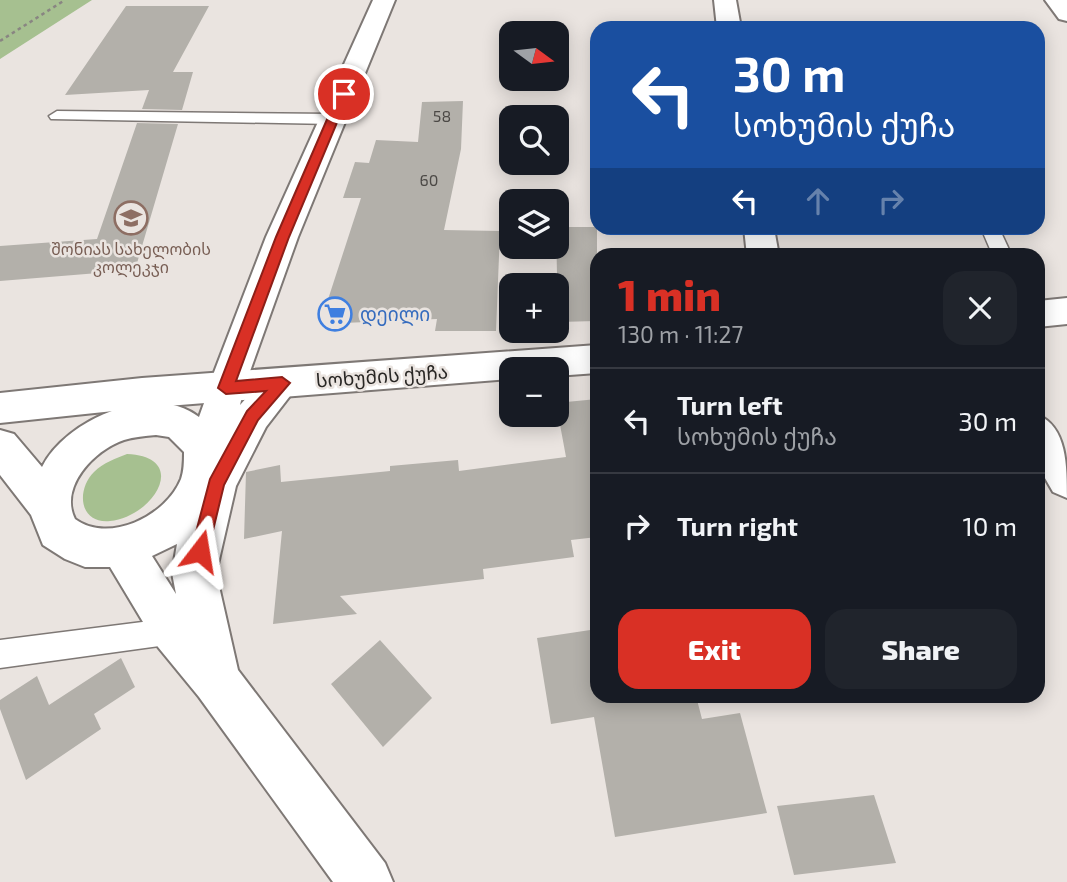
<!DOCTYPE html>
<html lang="en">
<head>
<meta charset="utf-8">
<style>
  body { margin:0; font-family:"Exo 2","Noto Sans Georgian",sans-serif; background:#20242c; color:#f1f3f6; height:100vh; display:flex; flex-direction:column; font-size:26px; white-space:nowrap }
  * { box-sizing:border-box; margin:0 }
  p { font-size:23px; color:#9ea1a6 }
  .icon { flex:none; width:38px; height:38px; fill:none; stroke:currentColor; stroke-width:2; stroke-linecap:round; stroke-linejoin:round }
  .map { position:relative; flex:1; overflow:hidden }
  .sheet { position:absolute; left:590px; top:248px; width:455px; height:455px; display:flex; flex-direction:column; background:#171b24; border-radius:21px; box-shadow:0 4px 18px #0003 }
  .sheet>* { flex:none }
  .banner { position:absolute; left:590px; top:21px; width:455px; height:214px; border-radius:21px; box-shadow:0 4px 18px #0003; background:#1a4fa0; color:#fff; overflow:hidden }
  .needle { width:46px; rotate:105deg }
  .buttons { position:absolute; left:499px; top:21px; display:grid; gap:14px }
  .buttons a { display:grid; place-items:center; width:70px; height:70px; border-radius:14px; background:#171b24; box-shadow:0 4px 18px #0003; font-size:35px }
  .pin { position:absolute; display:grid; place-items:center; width:60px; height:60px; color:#fff; margin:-30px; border:4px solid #fff; border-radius:50%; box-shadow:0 2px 7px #0007 }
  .me { position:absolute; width:77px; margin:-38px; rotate:14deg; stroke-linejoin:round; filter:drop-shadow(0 0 5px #0008) }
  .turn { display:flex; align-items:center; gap:24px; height:147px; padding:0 28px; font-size:32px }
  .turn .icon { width:91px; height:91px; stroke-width:2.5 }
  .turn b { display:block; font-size:49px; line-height:60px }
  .lanes { display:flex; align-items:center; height:66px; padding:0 28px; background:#0003; justify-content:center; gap:35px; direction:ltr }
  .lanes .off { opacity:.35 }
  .round { display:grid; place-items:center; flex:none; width:74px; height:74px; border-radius:21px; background:#20242c }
  .summary { display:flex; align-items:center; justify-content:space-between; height:119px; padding:0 28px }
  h1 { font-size:42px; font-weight:800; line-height:52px; color:#d93025 }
  .action { display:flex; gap:14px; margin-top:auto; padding:14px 28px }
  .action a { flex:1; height:80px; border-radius:21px; background:#d93025; color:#fff; font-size:28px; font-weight:800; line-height:80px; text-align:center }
  .action a+a { background:#20242c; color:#f1f3f6 }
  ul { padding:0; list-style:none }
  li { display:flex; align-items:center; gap:21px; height:105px; padding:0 28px; border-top:2px solid #363941 }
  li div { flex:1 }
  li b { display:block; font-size:26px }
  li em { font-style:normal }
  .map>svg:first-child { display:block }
</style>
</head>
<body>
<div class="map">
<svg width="1067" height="882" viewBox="0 0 1067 882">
  <rect width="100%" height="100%" fill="#eae4e0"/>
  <path fill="#a6c090" d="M0 0H92L0 59Z
    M127 454C191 457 153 517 110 521 79 524 76 490 94 472 104 462 115 459 127 454Z"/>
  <path fill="#b3b0aa" d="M126 6H209L173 72H193L182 110 142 109 149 90 65 95Z
    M463 101 461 149 444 230 500 231 496 331H435L437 319 320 324 361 198H343L355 162 369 163 376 140 418 142 422 102Z
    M137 123 178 124 135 270 0 281V246L97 239Z
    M556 227H597V321L558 322Z
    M597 399V537L571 540 574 557 483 569 484 579 340 596 357 614 273 624 282 531 244 539 246 472 280 465 281 482 390 471V466L458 460 459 471 566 457 556 403Z
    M597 629V696H696L702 719 740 713 767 813 615 837 594 717 551 724 537 638Z
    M380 640 432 698 383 747 331 684Z
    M121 658 135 687 94 714 101 729 26 780 0 709V700L37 676 49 705Z
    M874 795 896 863 794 875 777 806Z"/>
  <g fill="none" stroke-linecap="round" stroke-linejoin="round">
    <defs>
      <path id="lane" d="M57 111 333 114 341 119 333 124 51 119 49 116Z
        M981 228H999L1012 256H993Z
        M174 618 184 621 187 631 184 641 174 644 0 668V640Z"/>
      <path id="street" d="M714 0H736L741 28H717Z
        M1045 0H1067V21L1059 19Z
        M744 228H774L779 256H747Z
        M1038 415C1067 427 1067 466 1067 498L1053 492 1038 466Z"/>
      <path id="secondary" d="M373 0H395L298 237 244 388 239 398 226 403 213 398 208 388 266 237Z"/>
      <path id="primary" d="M282 368 295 373 300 383 266 427 236 486 216 573 238 670 385 863 393 882H333L199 697 158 647 110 567H85L65 559 43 545 31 515 0 475V430L14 434 42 467C65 420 153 381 199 417L213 378 226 373 239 378 244 388 240 405 269 373ZM156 435 169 437 184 452C184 462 184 470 181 479 166 516 109 544 75 519 59 487 94 450 124 440 134 437 145 436 156 435ZM177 544 172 573 176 594 152 556Z"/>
      <path id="highway" d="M1067 298V324L1038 327V301Z
        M597 345V373L556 376V369H511V379L142 408 0 423V393L142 378Z"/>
    </defs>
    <use href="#lane" stroke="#7e7875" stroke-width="3"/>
    <use href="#street" stroke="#7e7875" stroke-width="4"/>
    <use href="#secondary" stroke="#7e7875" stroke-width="4"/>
    <use href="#primary" stroke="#7e7875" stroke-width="4"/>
    <use href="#highway" stroke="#7e7875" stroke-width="4"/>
    <path stroke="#898582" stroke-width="2.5" stroke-dasharray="3.5 3.5" stroke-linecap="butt" d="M0 41 65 0"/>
    <use href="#lane" fill="#fff" fill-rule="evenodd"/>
    <use href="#street" fill="#fff" fill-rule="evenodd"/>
    <use href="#secondary" fill="#fff" fill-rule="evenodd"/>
    <use href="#primary" fill="#fff" fill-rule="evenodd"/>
    <use href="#highway" fill="#fff" fill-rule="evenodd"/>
  </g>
  <path fill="#d93025" stroke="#8d1f18" stroke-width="2" d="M344 91 349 94 289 237 236 381 282 377 290 383 258 420 224 485 208 551 206 557 200 559 193 557 191 551 210 479 247 411 266 391 226 394 218 388 276 237 338 94Z"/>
  <defs>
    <symbol id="university-ring" viewBox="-11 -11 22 22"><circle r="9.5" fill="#eae4e0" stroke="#8d6e63" stroke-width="1.5"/><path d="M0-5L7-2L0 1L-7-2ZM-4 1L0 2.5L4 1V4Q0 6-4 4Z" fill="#8d6e63"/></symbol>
    <symbol id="supermarket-ring" viewBox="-11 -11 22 22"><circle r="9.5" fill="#eae4e0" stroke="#3f7fe0" stroke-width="1.5"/><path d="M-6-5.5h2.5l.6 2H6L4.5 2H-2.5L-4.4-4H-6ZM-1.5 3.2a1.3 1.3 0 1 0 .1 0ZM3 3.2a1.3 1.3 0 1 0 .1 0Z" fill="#3f7fe0"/></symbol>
  </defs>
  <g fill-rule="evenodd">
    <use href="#university-ring" x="112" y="199" width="38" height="38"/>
    <use href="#supermarket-ring" x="316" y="295" width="38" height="38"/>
  </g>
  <g text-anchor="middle" stroke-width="5" stroke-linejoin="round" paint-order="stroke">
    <g font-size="16" fill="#4c4946">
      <text x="442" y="122">58</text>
      <text x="429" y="186">60</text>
    </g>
    <g font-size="16" fill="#785e54" stroke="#eae4e0">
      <text x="131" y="255">შონიას სახელობის<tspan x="131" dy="18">კოლეკჯი</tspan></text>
    </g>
    <g font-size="19" fill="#366cbe" stroke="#eae4e0" text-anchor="start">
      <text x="360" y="321">დეილი</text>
    </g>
    <g font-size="19" fill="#292725" stroke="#eae4e0">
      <text transform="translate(382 376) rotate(-4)" y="7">სოხუმის ქუჩა</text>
    </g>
  </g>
</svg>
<div class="buttons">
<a><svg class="needle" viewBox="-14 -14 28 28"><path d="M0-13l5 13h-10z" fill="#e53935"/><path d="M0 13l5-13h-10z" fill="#9ea1a6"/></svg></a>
<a><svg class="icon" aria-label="search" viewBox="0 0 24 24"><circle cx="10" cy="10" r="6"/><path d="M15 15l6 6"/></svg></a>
<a><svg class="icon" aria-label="layers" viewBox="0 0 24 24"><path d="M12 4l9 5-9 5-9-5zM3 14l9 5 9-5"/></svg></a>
<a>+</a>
<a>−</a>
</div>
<div class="pin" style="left:344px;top:94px;background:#d93025"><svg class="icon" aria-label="arrive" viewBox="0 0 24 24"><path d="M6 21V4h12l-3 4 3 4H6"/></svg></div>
<svg class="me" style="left:200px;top:551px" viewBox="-20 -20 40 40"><path d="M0-17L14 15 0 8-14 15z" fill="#d93025" stroke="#fff" stroke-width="4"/></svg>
<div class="banner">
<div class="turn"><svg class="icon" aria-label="left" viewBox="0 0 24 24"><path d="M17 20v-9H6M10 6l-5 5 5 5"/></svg><div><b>30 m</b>სოხუმის ქუჩა</div></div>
<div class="lanes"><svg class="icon" aria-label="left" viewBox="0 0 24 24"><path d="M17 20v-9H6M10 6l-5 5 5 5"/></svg><svg class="icon off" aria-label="ahead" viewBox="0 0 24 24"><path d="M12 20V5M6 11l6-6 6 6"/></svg><svg class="icon off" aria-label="right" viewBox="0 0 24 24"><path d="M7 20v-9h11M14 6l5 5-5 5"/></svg></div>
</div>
<section class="sheet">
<div class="summary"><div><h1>1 min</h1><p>130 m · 11:27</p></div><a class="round"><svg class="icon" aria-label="close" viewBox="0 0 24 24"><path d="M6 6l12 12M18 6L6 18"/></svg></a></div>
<ul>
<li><svg class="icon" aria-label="left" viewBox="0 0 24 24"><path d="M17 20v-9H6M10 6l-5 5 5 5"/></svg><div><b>Turn left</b><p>სოხუმის ქუჩა</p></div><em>30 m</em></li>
<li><svg class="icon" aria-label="right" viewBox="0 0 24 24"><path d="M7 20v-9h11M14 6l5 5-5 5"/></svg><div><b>Turn right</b></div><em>10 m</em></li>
</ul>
<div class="action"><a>Exit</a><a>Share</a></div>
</section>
</div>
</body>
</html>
